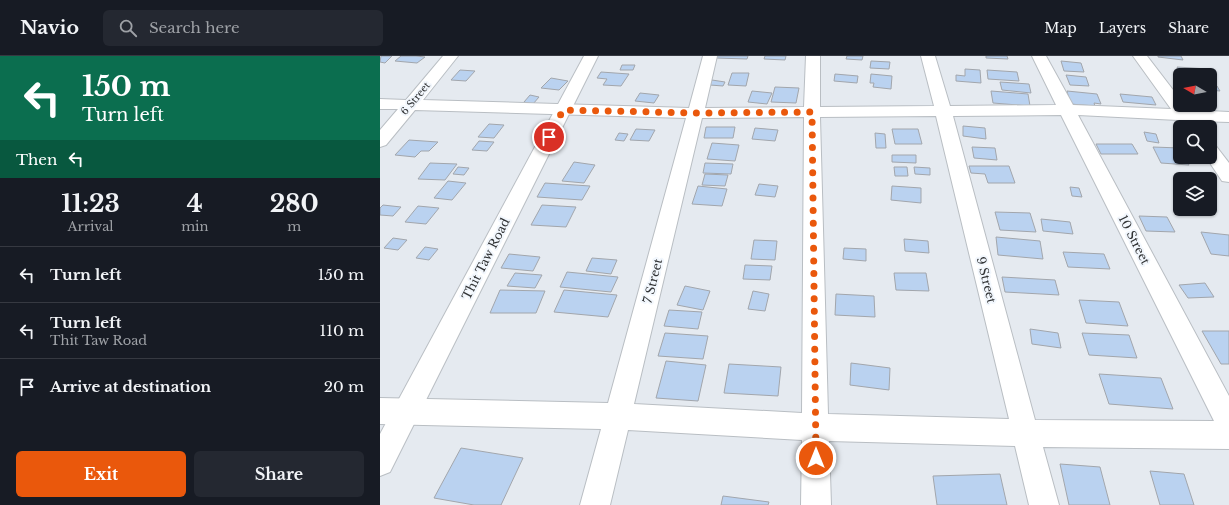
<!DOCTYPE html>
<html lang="en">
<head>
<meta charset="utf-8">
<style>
  body { margin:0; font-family:"Libre Baskerville",serif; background:#242831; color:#f1f3f6; height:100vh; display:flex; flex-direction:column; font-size:15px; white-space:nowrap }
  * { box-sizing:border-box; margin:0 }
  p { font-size:13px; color:#9ea1a6 }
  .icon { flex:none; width:22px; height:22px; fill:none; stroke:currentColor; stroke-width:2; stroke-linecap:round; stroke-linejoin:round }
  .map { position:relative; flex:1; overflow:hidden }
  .drawer { display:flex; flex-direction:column; background:#171b24; width:380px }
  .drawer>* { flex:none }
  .guide { background:#0b6e4f; color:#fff; overflow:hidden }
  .needle { width:26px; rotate:280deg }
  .controls { position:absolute; left:793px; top:12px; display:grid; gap:8px }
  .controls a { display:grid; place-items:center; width:44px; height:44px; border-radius:6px; background:#171b24; box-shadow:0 1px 3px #0004; font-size:20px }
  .pin { position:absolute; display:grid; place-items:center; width:34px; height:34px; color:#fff; margin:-17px; border:2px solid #fff; border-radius:50%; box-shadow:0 1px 4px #0007 }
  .me { position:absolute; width:44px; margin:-22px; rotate:0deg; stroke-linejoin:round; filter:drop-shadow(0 0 3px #0008) }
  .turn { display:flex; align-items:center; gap:14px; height:84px; padding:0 16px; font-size:18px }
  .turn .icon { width:52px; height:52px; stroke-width:2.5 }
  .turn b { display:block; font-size:28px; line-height:34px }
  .then { display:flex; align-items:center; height:38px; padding:0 16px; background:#0003; gap:8px; font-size:15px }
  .eta { display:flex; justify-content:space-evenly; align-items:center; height:68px; text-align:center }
  .eta b { font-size:24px; font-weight:700; line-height:28px }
  .button { display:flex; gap:8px; margin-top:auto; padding:8px 16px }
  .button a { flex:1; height:46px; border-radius:6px; background:#ea580c; color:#fff; font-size:16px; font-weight:700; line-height:46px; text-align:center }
  .button a+a { background:#242831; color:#f1f3f6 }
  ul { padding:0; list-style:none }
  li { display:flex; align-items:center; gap:12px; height:56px; padding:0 16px; border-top:1px solid #363941 }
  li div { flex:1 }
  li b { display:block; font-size:15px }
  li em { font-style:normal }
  header { display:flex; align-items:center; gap:24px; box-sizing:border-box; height:56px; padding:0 20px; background:#171b24; border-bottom:1px solid #363941 }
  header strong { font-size:19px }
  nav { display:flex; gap:22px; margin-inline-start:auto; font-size:14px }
  .search { width:280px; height:36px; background:#242831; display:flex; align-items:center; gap:10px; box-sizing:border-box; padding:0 14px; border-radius:6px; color:#9ea1a6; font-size:15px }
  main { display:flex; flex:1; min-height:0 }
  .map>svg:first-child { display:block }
</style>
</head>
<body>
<header>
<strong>Navio</strong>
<div class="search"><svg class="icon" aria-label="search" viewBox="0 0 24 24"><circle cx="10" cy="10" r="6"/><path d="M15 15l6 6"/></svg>Search here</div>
<nav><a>Map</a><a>Layers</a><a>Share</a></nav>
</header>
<main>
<section class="drawer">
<div class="guide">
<div class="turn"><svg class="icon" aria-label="left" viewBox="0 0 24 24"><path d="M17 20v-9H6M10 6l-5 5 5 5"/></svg><div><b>150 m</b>Turn left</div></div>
<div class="then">Then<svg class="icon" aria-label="left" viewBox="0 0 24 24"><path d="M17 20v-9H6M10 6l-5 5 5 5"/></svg></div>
</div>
<div class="eta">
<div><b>11:23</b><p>Arrival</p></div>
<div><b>4</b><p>min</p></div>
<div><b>280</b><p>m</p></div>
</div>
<ul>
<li><svg class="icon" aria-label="left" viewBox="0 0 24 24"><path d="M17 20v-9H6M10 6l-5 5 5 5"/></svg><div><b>Turn left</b></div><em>150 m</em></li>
<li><svg class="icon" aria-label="left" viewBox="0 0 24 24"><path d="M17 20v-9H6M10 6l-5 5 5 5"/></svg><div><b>Turn left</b><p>Thit Taw Road</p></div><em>110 m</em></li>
<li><svg class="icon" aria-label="arrive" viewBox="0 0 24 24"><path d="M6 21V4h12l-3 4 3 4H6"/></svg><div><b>Arrive at destination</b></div><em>20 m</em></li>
</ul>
<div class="button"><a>Exit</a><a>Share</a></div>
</section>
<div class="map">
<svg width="849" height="449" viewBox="0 0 849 449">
  <rect width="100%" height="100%" fill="#e5eaf0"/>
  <path fill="#bad2f0" stroke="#a2a6ac" d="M12 0 5 7 0 6 1 0Z
    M21 0H36L45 1 37 7 15 5Z
    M337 0H368L367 3 336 2Z
    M385 0H406L405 4 384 3Z
    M467 0H483L482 4 466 3Z
    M606 0H627L628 3 606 2Z
    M778 0H801L803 4 778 1Z
    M491 5 510 6 509 13 490 12Z
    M681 5 701 7 704 16 684 15Z
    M242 9H255L253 14H240Z
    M797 11 828 13 834 22H830V19H802Z
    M585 13 600 14 601 27 576 25V19L585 20Z
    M80 14 95 15 86 25 71 24Z
    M607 14 637 16 639 25 608 23Z
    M221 16 249 18 241 30 223 29 227 23 217 22Z
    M352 17H369L366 30 348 29Z
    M455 18 478 20 477 27 454 25Z
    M491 18 512 20 511 33 493 31 494 27H490Z
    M686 19 706 21 709 30 690 29Z
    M171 22 188 25 179 34 161 32Z
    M332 24 345 26 343 30 330 29Z
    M620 26 649 28 651 37 622 34Z
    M830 29 837 30 840 35 830 34Z
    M395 31 419 32 416 47 391 46Z
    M372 35 392 37 387 48 368 46Z
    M611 35 648 38 650 50 613 47Z
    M687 35 717 38 721 48 714 47 715 50 690 48Z
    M260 37 279 39 274 47 255 45Z
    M740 38 772 41 776 49 743 46Z
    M150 39 159 41 153 48 144 46Z
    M109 68 124 69 114 82 98 81Z
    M583 70 605 72 606 83 583 80Z
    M326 71H355L353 82H324Z
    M375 72 398 74 395 85 372 83Z
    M256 73 275 74 269 85 250 84Z
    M512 73H538L542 88H515Z
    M764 76 776 78 779 87 767 85Z
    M239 77 248 78 244 85 235 84Z
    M495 77 505 78 506 92H496Z
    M29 84 58 86 49 95H41L35 101 15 99Z
    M99 85 114 86 107 95 92 94Z
    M332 87 359 89 355 105 327 103Z
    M716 88H752L758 98H721Z
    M592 91 615 92 617 104 594 102Z
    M773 91 800 92V101H805L809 109 781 107Z
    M512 99H536V107L512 106Z
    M194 106 215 109 204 127 182 125Z
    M50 107 77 108 65 124 38 123Z
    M325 107 353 108 351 118 323 117Z
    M589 110H629L635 127H608L605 118 591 117Z
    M78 111 89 112 84 119 73 118Z
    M514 111H527L528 120H515Z
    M534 111 550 112V119L535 118Z
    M325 118 348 119 345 130 322 129Z
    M68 125 86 127 72 144 54 142Z
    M165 127 210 130 202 144 157 141Z
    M379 128 398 130 395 141 375 139Z
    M318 130 347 133 342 150 312 148Z
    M512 130 541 132V147L511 144Z
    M690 131 699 132 702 141 692 140Z
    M3 149 21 151 13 160 0 159V152Z
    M162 149 196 151 186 171 151 169Z
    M38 150 59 152 46 168 25 166Z
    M615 156 650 157 656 176 620 174Z
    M759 160 787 161 795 176 766 175Z
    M661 163 690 166 693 178 663 175Z
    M821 176 849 179V200L831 198Z
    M616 181 660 185 663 203 618 199Z
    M13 182 27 184 18 194 4 192Z
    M524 183 548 185 549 197 525 195Z
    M374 184 397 185 395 204 371 203Z
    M45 191 58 193 49 204 36 202Z
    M464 192 486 193V205L463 203Z
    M683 196 724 198 730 213 688 211Z
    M129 198 160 201 153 215 121 212Z
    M212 202 237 204 231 218 206 215Z
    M365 209 392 210 390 224 363 223Z
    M187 216 238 221 231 236 180 231Z
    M135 217 162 219 155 232 127 230Z
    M514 217H546L549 235 516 234Z
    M622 221 675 224 679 239 625 236Z
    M825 227 834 241 808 242 799 229Z
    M305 230 330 235 323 254 297 249Z
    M120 234 165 235 156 257H110Z
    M184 234 237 239 228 261 174 256Z
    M373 235 389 238 385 255 368 253Z
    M456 238 494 240 495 261 455 259Z
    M699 244 739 246 748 270 706 267Z
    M289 254 322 256 318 273 284 270Z
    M650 273 678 277 681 292 652 288Z
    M822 275H849V308H841Z
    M285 277 328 280 323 303 278 300Z
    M702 277 749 279 757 302 709 299Z
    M286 305 326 309 318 345 276 342Z
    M471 307 510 312 509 334 470 329Z
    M349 308 401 311 398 340 344 337Z
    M719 318 781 322 793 353 729 348Z
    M81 392 143 402 121 449H94L54 442Z
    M680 408 720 411 730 449H689Z
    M770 415 804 418 814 449H780Z
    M620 418 627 449H557L553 420Z
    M343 440 389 446 388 449H341Z"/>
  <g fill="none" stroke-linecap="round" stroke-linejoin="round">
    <defs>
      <path id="street" d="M63 0H78L43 44 309 52 323 0H337L325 52 424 51 426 0H440V51L554 50 541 0H555L570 50 676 49 652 0H666L693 49 791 53 753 0H767L800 43V49H804L808 54 849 56V66L816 65 818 68 816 71H804L798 64 698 59 849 340V393L663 391 679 449H649L635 390 449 385 451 449H421L422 384 248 374 230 449H200L221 373 0 368V342L228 347 306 62 35 54 6 89 0 91V74L18 53H0V43L26 44ZM681 59 834 365 655 364 573 60ZM556 60 629 363 448 358 440 61ZM424 61 422 357 254 348 322 62Z
        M830 88 836 90 849 107V126L842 125 826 101H830Z"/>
      <path id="secondary" d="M204 0H218L10 416 0 420V378Z"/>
    </defs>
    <use href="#street" stroke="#b9bec3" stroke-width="2"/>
    <use href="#secondary" stroke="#b9bec3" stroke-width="2"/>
    <use href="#street" fill="#fff" fill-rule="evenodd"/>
    <use href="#secondary" fill="#fff" fill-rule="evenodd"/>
  </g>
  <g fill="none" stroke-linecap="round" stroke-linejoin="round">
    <path stroke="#ea580c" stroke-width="7" stroke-dasharray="0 12.6" d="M169 81 183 54 316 57 432 56 436 402"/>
  </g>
  <g text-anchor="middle" stroke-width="4" stroke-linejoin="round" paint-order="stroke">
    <g font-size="10" fill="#313335" stroke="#f2f7fd">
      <text transform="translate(35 42) rotate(-50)" y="4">6 Street</text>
    </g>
    <g font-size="12" fill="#313335" stroke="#f2f7fd">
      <text transform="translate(754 184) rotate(63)" y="4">10 Street</text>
      <text transform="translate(106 203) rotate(-63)" y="4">Thit Taw Road</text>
      <text transform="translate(606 224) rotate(76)" y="4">9 Street</text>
      <text transform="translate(273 225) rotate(-76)" y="4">7 Street</text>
    </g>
  </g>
</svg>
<div class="controls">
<a><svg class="needle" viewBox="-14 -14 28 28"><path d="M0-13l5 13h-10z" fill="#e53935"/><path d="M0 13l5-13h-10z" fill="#9ea1a6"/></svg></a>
<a><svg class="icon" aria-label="search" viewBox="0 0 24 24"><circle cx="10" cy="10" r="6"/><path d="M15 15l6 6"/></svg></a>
<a><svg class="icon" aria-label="layers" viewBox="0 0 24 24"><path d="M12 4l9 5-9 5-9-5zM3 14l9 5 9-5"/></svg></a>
</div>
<div class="pin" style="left:169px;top:81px;background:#d93025"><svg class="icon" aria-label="arrive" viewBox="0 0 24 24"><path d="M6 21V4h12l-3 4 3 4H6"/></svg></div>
<svg class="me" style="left:436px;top:402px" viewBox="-20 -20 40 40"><circle r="17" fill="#ea580c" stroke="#fff" stroke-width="3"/><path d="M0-11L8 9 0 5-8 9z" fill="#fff"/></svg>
</div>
</main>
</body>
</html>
